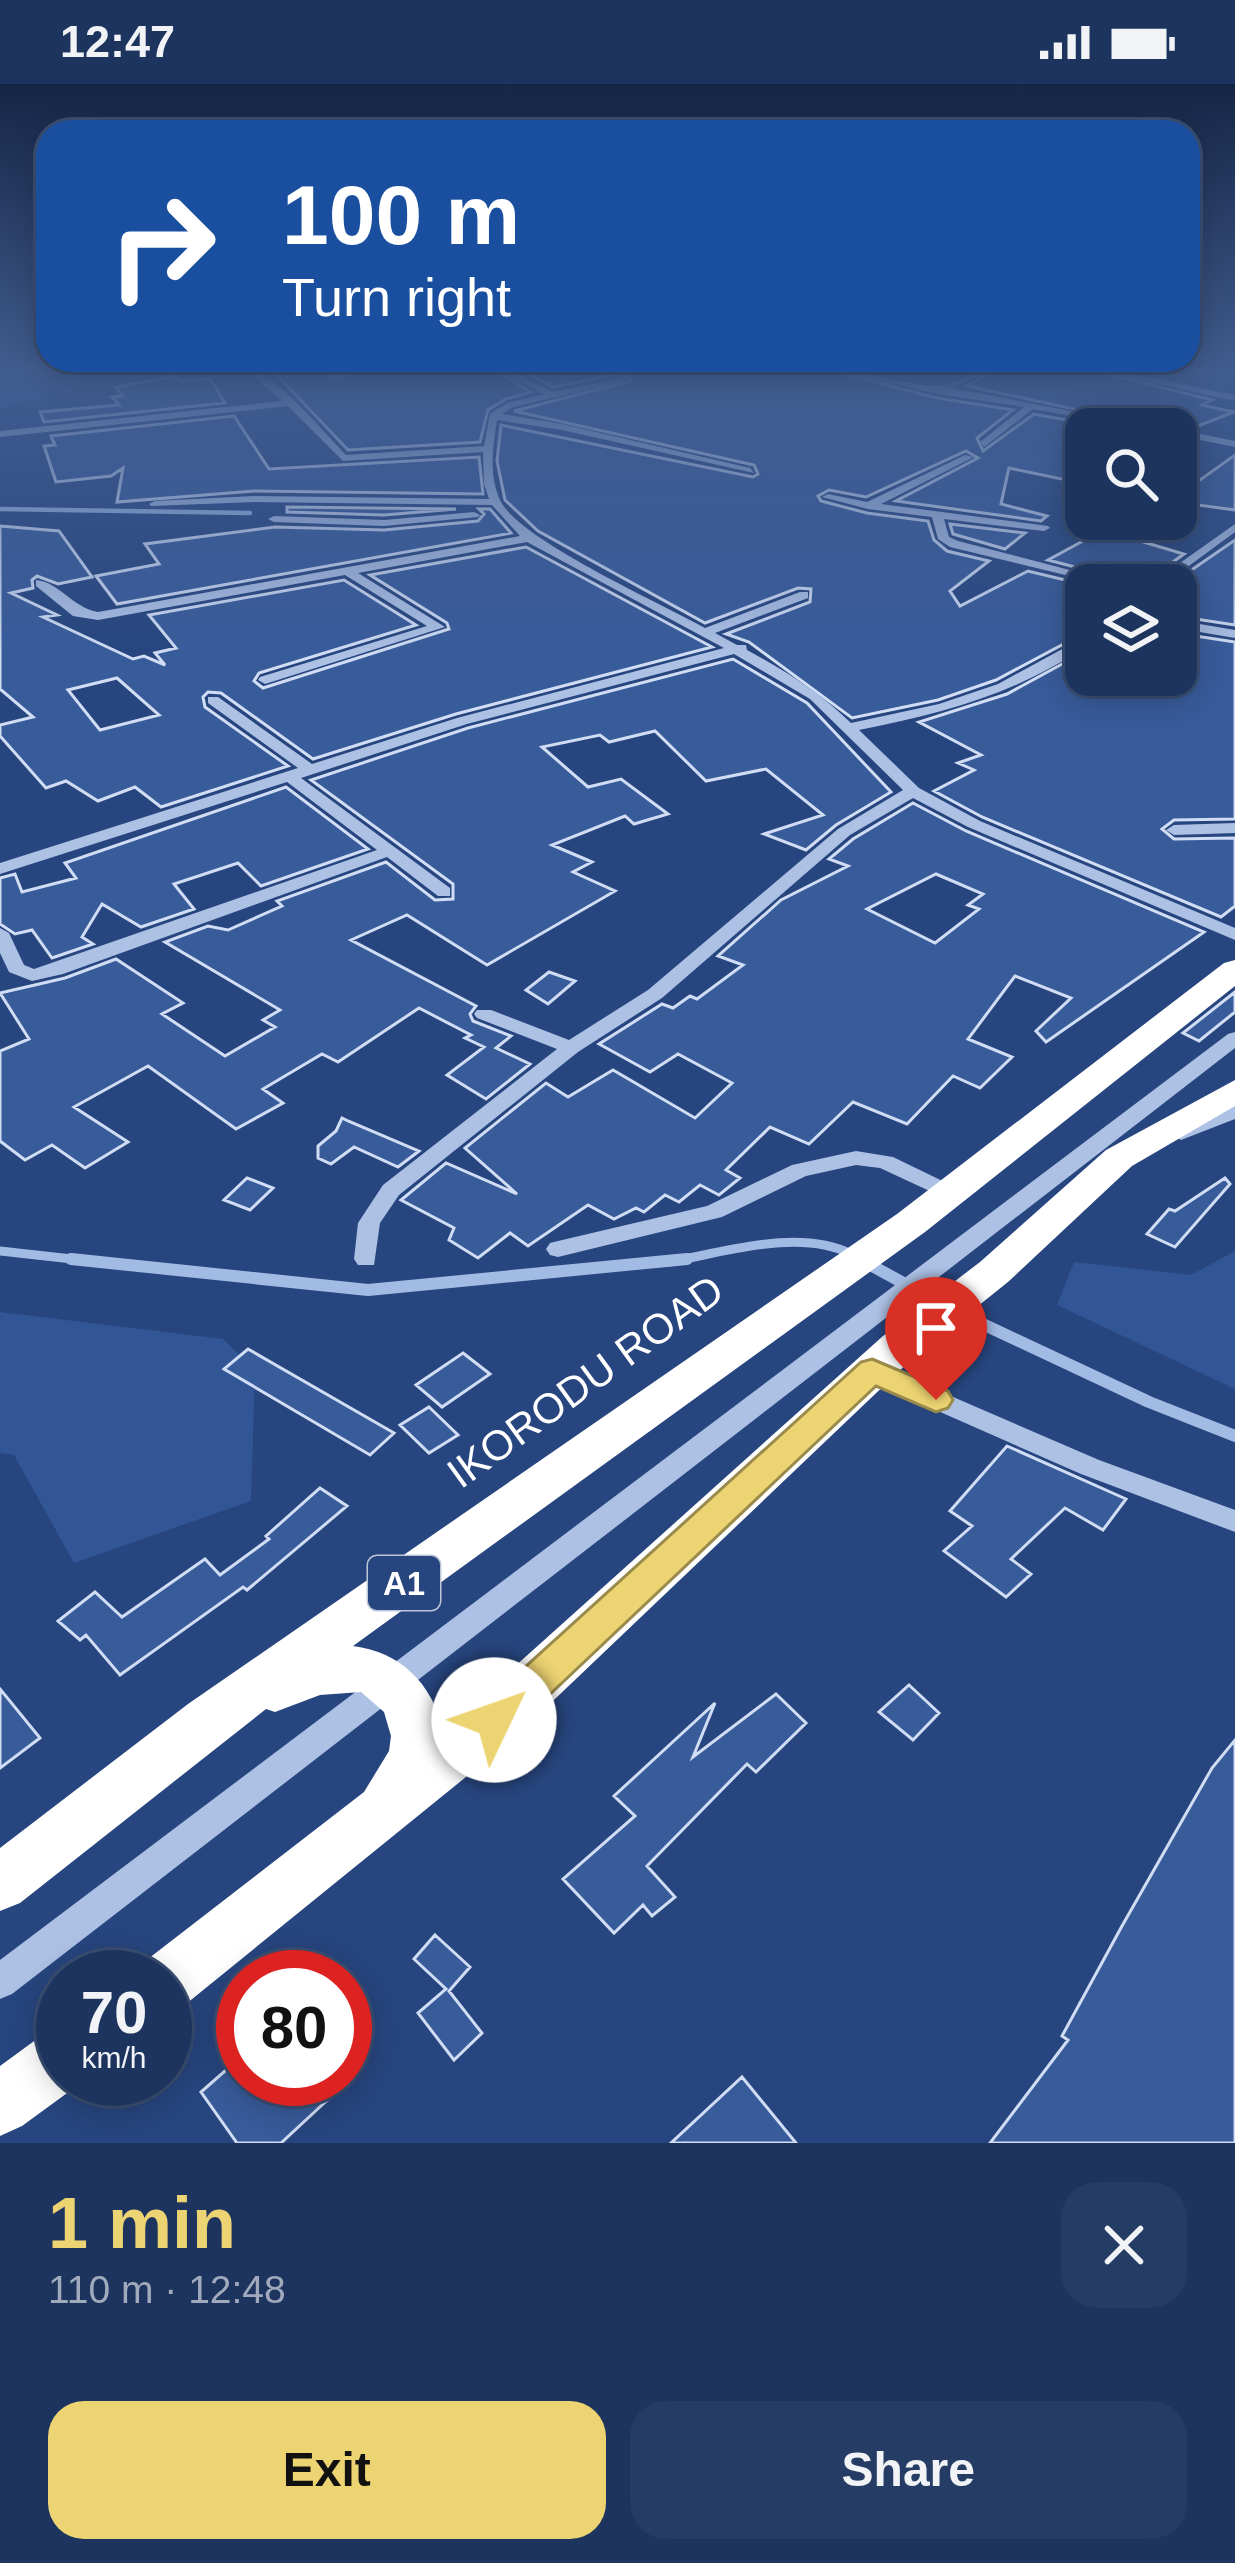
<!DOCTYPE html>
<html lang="en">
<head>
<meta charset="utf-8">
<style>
  body { margin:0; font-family:Arial,sans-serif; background:#253c64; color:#f1f3f6; height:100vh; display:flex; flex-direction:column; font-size:45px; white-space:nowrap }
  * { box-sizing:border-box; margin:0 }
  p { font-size:39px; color:#a0aabc }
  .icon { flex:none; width:66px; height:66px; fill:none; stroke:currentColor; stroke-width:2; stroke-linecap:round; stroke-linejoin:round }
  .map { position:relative; height:2059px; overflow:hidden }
  .side { display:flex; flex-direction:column; background:#1d345e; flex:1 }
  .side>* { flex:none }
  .hud { position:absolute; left:36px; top:36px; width:1164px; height:252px; border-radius:36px; box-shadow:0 6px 30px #0003,0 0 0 3px #3b4f73; background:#1a4fa0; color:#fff; overflow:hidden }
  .buttons { position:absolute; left:1065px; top:324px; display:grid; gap:24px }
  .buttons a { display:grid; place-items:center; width:132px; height:132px; border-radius:24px; background:#1d345e; box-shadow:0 6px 30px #0003,0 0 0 3px #3b4f73; font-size:60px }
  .speed { position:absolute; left:36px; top:1866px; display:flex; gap:24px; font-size:60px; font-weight:700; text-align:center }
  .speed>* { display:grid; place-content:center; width:156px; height:156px; border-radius:50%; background:#1d345e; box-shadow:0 6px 30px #0003,0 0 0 3px #3b4f73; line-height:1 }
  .speed small { font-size:30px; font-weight:400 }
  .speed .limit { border:18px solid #d22; background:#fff; color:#111 }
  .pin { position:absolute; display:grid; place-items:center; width:102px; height:102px; color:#fff; margin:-123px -51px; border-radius:50% 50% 50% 0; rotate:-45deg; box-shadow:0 0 12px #0007 }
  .pin .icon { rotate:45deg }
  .me { position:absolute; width:132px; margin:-66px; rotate:48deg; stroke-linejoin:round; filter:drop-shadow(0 0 9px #0008) }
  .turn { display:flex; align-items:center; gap:42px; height:252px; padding:0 48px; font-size:54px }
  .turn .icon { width:156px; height:156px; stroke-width:2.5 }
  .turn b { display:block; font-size:84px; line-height:102px }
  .round { display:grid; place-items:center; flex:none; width:126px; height:126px; border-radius:36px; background:#253c64 }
  .summary { display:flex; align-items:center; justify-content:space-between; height:204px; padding:0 48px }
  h1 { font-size:72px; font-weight:700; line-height:90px; color:#edd473 }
  .button { display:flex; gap:24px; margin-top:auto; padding:24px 48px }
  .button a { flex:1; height:138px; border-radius:36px; background:#edd473; color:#111; font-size:48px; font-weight:700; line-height:138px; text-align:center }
  .button a+a { background:#253c64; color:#f1f3f6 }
  .status { display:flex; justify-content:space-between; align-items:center; height:84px; padding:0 60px; background:#1d345e; direction:ltr }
  .status svg { height:33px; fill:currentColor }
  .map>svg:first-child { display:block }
</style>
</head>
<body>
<div class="status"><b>12:47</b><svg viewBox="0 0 49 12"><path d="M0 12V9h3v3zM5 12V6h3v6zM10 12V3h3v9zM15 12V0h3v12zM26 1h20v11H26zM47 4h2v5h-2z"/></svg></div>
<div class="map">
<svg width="1235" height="2059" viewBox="0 0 1235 2059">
  <rect width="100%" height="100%" fill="#27457e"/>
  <path fill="#325695" d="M0 286H127L122 294 0 324Z
    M1235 1167V1305L1057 1221 1074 1178 1191 1191Z
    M0 1228 223 1255 255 1286 251 1417 74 1479 14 1371 0 1369Z"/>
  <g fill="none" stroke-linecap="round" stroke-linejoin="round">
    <path stroke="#a2bbe5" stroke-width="4.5" d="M0 425 250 429"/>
    <path stroke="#a2bbe5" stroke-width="9" d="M0 1167 99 1178
      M669 1178C725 1168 799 1144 851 1170"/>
    <path stroke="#a2bbe5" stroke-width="12" d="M71 1175 368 1206 687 1175
      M865 1178 940 1219
      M955 1227 1149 1318 1235 1352"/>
  </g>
  <path fill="#385b9a" stroke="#d0ddf4" stroke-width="3" fill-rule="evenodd" d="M272 286H325L334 293 380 286H493L531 308 506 315 488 326 480 358 348 366Z
    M519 286H829L937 314 1013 326 977 354 983 367 1034 330 1117 345H1086V386L1071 397 1009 384 1001 420 1047 432 1041 437 896 417 978 374 966 367 866 413 829 406 818 412 821 417 867 429 928 437 934 456 947 467 989 477 950 507 960 522 1028 487 1086 501V548L996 596 938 616 852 634 749 558 726 550 810 518 811 505 798 504 705 539 538 447 505 416 497 377 501 341 753 393 758 390 754 381 514 327 631 297 625 289 554 303Z
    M995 286H1091L1212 316 1202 321 1234 328 1193 344 1177 341 1167 345 967 302Z
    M177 292 181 297 210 295 225 319 44 338 40 328 119 321 112 313 123 312 116 303Z
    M234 332 269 385 479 373 483 410 254 407 117 418 123 384 111 392 56 398 44 362 55 361 51 352Z
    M1235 371V426L1176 418V413Z
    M287 423 456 425 384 431 287 428Z
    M479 425H490L511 449 117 520 96 492 159 480 145 460 275 443 384 446 478 437 484 430Z
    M950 440 1025 449 1005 465 953 450Z
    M0 442 59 447 92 493 58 500 37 492 32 496 33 504 11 509 57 531 43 533 133 575 144 572 165 581 155 569 176 564 149 531 344 496 416 541 259 589 254 597 263 604 449 545 447 539 370 491 526 463 712 563 456 630 313 675 221 609 208 608 203 613 205 623 288 682 161 723 135 703 98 717 66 697 46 704 0 652V641L33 633 0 605ZM117 594 159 631 100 646 68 606Z
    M1103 446 1184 470 1152 493 1094 488 1048 476Z
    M1235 456V541L1176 532 1174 498Z
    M1176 549 1235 558V735L1174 736 1162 745 1174 755 1235 754V822L1221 833 982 733 934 707 974 686 958 679 981 671 919 638 1007 610 1086 567V591H1176Z
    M733 575 807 619 891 708 836 741 806 766 764 750 823 731 766 685 706 697 655 647 609 658 600 651 542 663 588 703 621 695 668 730 634 740 625 732 552 761 592 778 573 788 615 807 487 881 407 831 351 856 476 922 470 930 473 937 511 952 496 964 530 980 486 1015 447 991 484 963 465 954 471 951 419 924 338 978 322 970 263 1005 283 1019 236 1045 148 982 74 1023 128 1058 85 1084 52 1061 25 1076 0 1057V967L29 955 0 909 65 894 116 875 183 919 162 930 225 972 275 943 263 936 280 926 165 858 208 842 228 846 282 822 277 817 386 778 435 816 453 815V800L311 696 468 644Z
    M286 703 368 765 261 802 238 779 174 800 194 825 141 843 102 820 82 853 93 860 52 874 32 846 15 850 0 840V794L15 790 22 808 76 794 65 779Z
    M913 719 966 747 1204 848 1046 958 1036 947 1071 914 1015 892 968 955 1012 973 980 1004 953 992 907 1040 853 1018 809 1060 770 1043 726 1086 740 1094 719 1111 700 1101 679 1118 665 1111 644 1128 636 1124 614 1135 588 1121 528 1162 510 1149 478 1174 449 1156 454 1144 401 1116 446 1079 517 1110 465 1064 546 999 568 1013 613 986 695 1034 732 999 678 970 650 988 599 960 662 920 673 924 690 912 697 915 743 881 718 872 781 816 848 782 829 775 853 755ZM936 790 983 810 968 821 979 825 935 859 867 825Z
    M549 888 575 897 548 920 526 906Z
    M1235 908V928L1199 957 1183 949Z
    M342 1034 348 1037 419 1067 398 1083 354 1063 331 1080 318 1074V1062L336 1047Z
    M247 1094 273 1104 250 1126 224 1116Z
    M1225 1094 1230 1100 1175 1163 1147 1150 1169 1125 1175 1127Z
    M248 1265 394 1349 370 1371 224 1285Z
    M463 1269 490 1290 442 1323 416 1301Z
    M429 1323 458 1351 429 1369 400 1341Z
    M1007 1362 1126 1415 1103 1446 1065 1424 1011 1475 1031 1490 1006 1513 944 1467 972 1442 950 1427Z
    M320 1404 347 1422 247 1506 243 1503 120 1591 86 1551 80 1556 58 1537 95 1508 122 1533 205 1475 220 1491 269 1455 266 1452Z
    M909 1601 939 1629 913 1656 879 1628Z
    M0 1605 40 1654 0 1684Z
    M776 1610 806 1639 756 1688 747 1680 647 1782 675 1813 652 1832 643 1821 614 1849 563 1795 635 1732 614 1712 715 1619 693 1673Z
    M1235 1656V2059H990L1068 1956 1062 1952 1122 1842 1212 1684Z
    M435 1851 470 1883 449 1907 482 1949 454 1976 418 1929 446 1905 414 1875Z
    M243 1971V1995H350L281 2059H237L201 2008Z
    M742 1993 796 2059H671Z"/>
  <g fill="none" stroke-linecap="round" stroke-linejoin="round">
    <path fill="#adc1e5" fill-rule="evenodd" d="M246 286C274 286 325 350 346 371L484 362 490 330 507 319 544 310 497 286H509L553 308 626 293V297L513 323 502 330 562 340 750 384 754 389 562 346 497 336C493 363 488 392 501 418 522 457 660 519 705 544L800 508H808V514L715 549 737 561H746L747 566C786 587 819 608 851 639L939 620 998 600 1086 552V562C1017 610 940 630 859 646L919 704 980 737 1235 844V856L968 743 913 714 850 751 662 914 578 968 399 1111 380 1139 374 1181H358L354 1175 358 1139 383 1101 557 965 477 934 474 930 477 926H491L569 956 648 906 838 745 903 706 810 615 734 570 467 640 301 694 450 804V812H438L387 773 63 890 32 897 9 888 0 869V844L9 849 24 881 34 885 377 766 287 698 0 790V779L298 684 208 619V613H218L312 680 457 634 724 564 527 458 358 489 445 543 265 600 258 596 260 593 427 542 345 491 98 536 73 532 36 502V496C59 498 73 524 98 528L520 452 492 421 254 418 151 422 149 420 155 417 254 412 489 415 484 400 483 368 343 377 288 322 0 353V347L282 317Z
      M833 286C868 286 902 301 937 302 956 302 972 286 991 286L952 304 1163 345H1142L1033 325 984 363 980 358 1024 323 938 310Z
      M1095 286H1113L1235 311V317Z
      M1176 345 1235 357V363L1176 351Z
      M965 371 974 373 881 420 1048 442 1050 444 1044 447 944 435 949 453 958 457 1127 501H1106L950 463 938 455 932 433 868 425 822 413 828 410 867 418Z
      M474 428 480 431 478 433 384 442 274 438 268 435 274 432 384 436Z
      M1235 440V448L1163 501H1149Z
      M1176 536 1235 546V554L1176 544Z
      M1235 739V749L1174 751 1166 746 1174 741Z
      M1235 948V964L12 1910 0 1915V1876L1228 950Z
      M1235 1021V1035L1181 1056 1170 1049 1173 1044Z
      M856 1067 893 1073 957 1104 960 1109 949 1116 880 1084 856 1081 806 1092 722 1133 558 1173 550 1171 546 1165 550 1159 558 1157 707 1122 792 1081Z
      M872 1278 1099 1376 1235 1426V1448L1081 1390 863 1294 859 1287 863 1280Z"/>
    <path fill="#fff" fill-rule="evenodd" d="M1235 876V902L925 1148 353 1562C401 1568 431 1599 444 1646L883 1252 980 1178 1106 1066 1235 996V1022L1132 1082 1008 1198 913 1274 514 1654 186 1920 165 1929V1893H137L144 1878 364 1708 389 1667 391 1652 384 1628 361 1608 320 1611 275 1628 266 1625 20 1819 0 1827V1764L188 1620 897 1130 1224 879Z
      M63 1943V1995L85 1996 22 2042 0 2052V1982L41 1952Z"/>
  </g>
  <linearGradient id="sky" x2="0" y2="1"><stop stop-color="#152645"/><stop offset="0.5" stop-color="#415c8f"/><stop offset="1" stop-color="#415c8f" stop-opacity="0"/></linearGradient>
  <rect width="1235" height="574" fill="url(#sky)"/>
  <path fill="#edd473" stroke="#9a8a4b" stroke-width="3" d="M872 1275 948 1307 953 1316 948 1324 936 1328 876 1302 509 1649 494 1655 480 1649 474 1636 480 1624 861 1278Z"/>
  <g text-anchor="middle" stroke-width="12" stroke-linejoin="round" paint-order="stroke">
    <rect fill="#27457e" stroke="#bec7d8" stroke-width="3" x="368" y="1472" width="72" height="54" rx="9"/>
    <g font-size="33" font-weight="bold" fill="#fff">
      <text x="404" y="1511">A1</text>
    </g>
    <g font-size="42" fill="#fff" stroke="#27457e">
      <text transform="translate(585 1297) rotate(-36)" y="15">IKORODU ROAD</text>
    </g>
  </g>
</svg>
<div class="buttons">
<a><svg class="icon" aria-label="search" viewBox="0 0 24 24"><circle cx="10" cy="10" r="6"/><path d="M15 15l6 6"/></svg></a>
<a><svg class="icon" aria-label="layers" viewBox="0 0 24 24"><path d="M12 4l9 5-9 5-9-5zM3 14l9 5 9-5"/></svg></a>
</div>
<div class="speed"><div>70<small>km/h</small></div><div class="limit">80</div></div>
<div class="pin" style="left:936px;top:1316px;background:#d93025"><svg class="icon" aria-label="arrive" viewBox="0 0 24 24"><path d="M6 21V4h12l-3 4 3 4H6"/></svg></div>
<svg class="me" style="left:494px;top:1636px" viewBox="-20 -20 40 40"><circle r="19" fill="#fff"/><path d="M0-13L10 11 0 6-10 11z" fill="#edd473"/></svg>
<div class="hud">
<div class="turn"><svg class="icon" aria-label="right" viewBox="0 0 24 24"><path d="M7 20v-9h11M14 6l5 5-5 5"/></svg><div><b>100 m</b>Turn right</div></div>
</div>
</div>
<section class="side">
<div class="summary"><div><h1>1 min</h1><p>110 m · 12:48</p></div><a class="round"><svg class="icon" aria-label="close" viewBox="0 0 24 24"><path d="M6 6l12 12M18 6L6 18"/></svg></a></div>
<div class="button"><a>Exit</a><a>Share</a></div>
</section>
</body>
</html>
